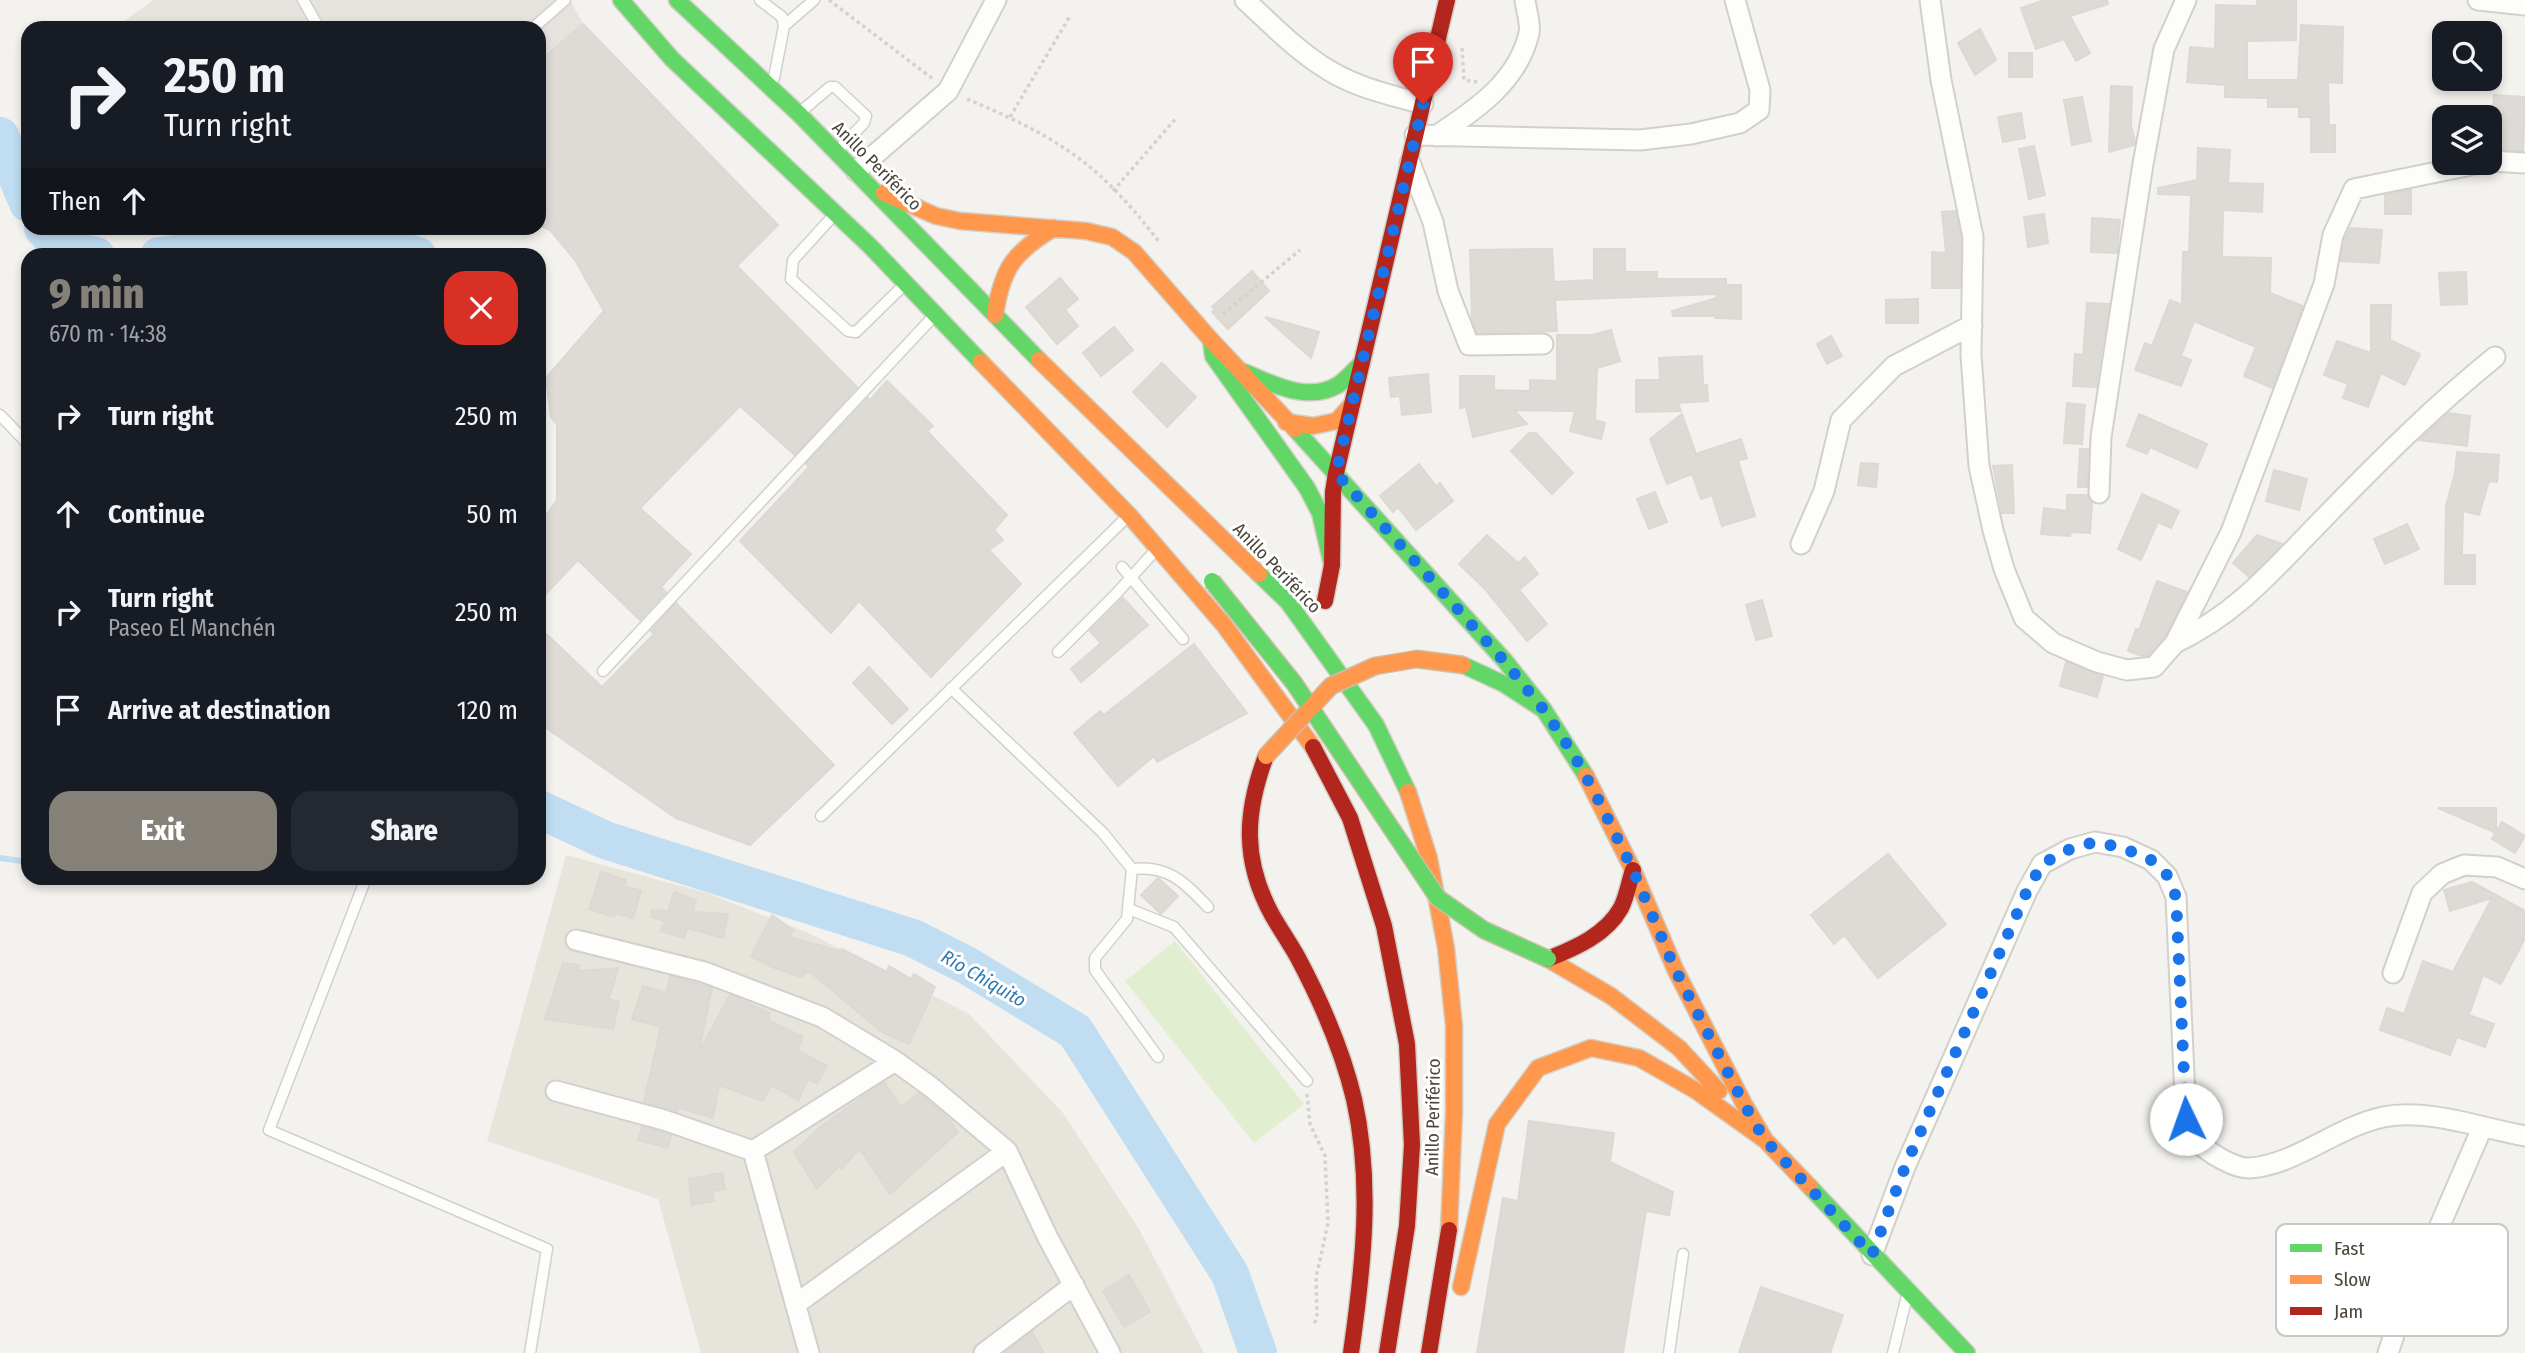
<!DOCTYPE html>
<html lang="en">
<head>
<meta charset="utf-8">
<style>
  body { margin:0; font-family:"Fira Sans Condensed",sans-serif; background:#242831; color:#f1f3f6; height:100vh; display:flex; flex-direction:column; font-size:26px; white-space:nowrap }
  * { box-sizing:border-box; margin:0 }
  p { font-size:23px; color:#9ea1a6 }
  .icon { flex:none; width:38px; height:38px; fill:none; stroke:currentColor; stroke-width:2; stroke-linecap:round; stroke-linejoin:round }
  .map { position:relative; flex:1; overflow:hidden }
  .drawer { position:absolute; left:21px; top:248px; width:525px; height:637px; display:flex; flex-direction:column; background:#171b24; border-radius:21px; box-shadow:0 4px 10px #0003 }
  .drawer>* { flex:none }
  .banner { position:absolute; left:21px; top:21px; width:525px; height:214px; border-radius:21px; box-shadow:0 4px 10px #0003; background:#171b24; color:#f1f3f6; overflow:hidden }
  .buttons { position:absolute; left:2432px; top:21px; display:grid; gap:14px }
  .buttons a { display:grid; place-items:center; width:70px; height:70px; border-radius:14px; background:#171b24; box-shadow:0 4px 10px #0003; font-size:35px }
  .pin { position:absolute; display:grid; place-items:center; width:60px; height:60px; color:#fff; margin:-72px -30px; border-radius:50% 50% 50% 0; rotate:-45deg; box-shadow:0 0 7px #0007 }
  .pin .icon { rotate:45deg }
  .me { position:absolute; width:77px; margin:-38px; rotate:357deg; stroke-linejoin:round; filter:drop-shadow(0 0 5px #0008) }
  .turn { display:flex; align-items:center; gap:24px; height:147px; padding:0 28px; font-size:32px }
  .turn .icon { width:91px; height:91px; stroke-width:2.5 }
  .turn b { display:block; font-size:49px; line-height:60px }
  .then { display:flex; align-items:center; height:66px; padding:0 28px; background:#0003; gap:14px; font-size:26px }
  .round { display:grid; place-items:center; flex:none; width:74px; height:74px; border-radius:21px; background:#242831 }
  .overview { display:flex; align-items:center; justify-content:space-between; height:119px; padding:0 28px }
  h1 { font-size:42px; font-weight:800; line-height:52px; color:#868178 }
  .action { display:flex; gap:14px; margin-top:auto; padding:14px 28px }
  .action a { flex:1; height:80px; border-radius:21px; background:#868178; color:#fff; font-size:28px; font-weight:800; line-height:80px; text-align:center }
  .action a+a { background:#242831; color:#f1f3f6 }
  ul { padding:0; list-style:none }
  li { display:flex; align-items:center; gap:21px; height:98px; padding:0 28px }
  li div { flex:1 }
  li b { display:block; font-size:26px }
  li em { font-style:normal }
  .map>svg:first-child { display:block }
</style>
</head>
<body>
<div class="map">
<svg width="2525" height="1353" viewBox="0 0 2525 1353">
  <rect width="100%" height="100%" fill="#f4f2ee"/>
  <path fill="#e7e4dc" d="M566 855 707 893 811 934 969 1014 1063 1113 1139 1229 1204 1353H701L658 1199 487 1141Z"/>
  <path fill="#e6e2de" d="M154 0H570L583 24 539 58V28H114Z"/>
  <path fill="#e1eecf" d="M1175 941 1304 1104 1254 1143 1125 981Z"/>
  <g fill="none" stroke-linecap="round" stroke-linejoin="round">
    <path stroke="#c0ddf1" stroke-width="6" d="M0 858 28 862"/>
    <path stroke="#c0ddf1" stroke-width="38" d="M0 136 28 203
      M43 228 60 247 96 256
      M159 256 260 243 363 238 418 256
      M539 809 605 840 913 938 968 966 1075 1031 1230 1274 1258 1353"/>
  </g>
  <path fill="#dedbd6" stroke="#dcd9d4" stroke-width="2" d="M2044 0H2107L2108 4 2070 16 2090 53 2076 61 2064 39 2036 49 2021 8Z
    M2257 0H2296V40L2247 41V80H2298L2301 25 2343 27 2342 83 2328 82 2329 125H2335V152H2311V117H2299V107H2268V98L2225 97V85L2187 82 2190 47 2215 49 2216 5 2257 6Z
    M583 24 778 225 737 266 857 387 795 455 740 406 640 508 691 554 661 587 666 592 640 620 578 560 539 601V537L546 528 541 523 557 500V425L551 417 546 378 604 311 575 260 550 230 539 225V61Z
    M1980 29 1996 60 1975 75 1958 43Z
    M2009 53H2032V77H2009Z
    M2111 86 2132 87 2131 126 2135 141 2134 145 2109 152Z
    M2494 95 2525 97 2523 151 2490 149Z
    M2082 97 2091 141 2072 145 2064 100Z
    M2021 113 2025 138 2003 142 1998 117Z
    M2034 146 2045 195 2029 199 2019 149Z
    M2198 148 2230 150 2228 183 2263 184 2262 212 2223 210 2222 257 2271 258 2270 293 2303 306 2272 388 2244 376 2256 347 2194 321 2181 356 2191 360 2181 386 2135 370 2145 343 2152 346 2170 300 2182 305 2183 252H2189L2191 195 2158 194V188L2197 180Z
    M2411 190V214H2385V195Z
    M1955 211 1961 238 1960 288H1932V252L1946 253 1942 212Z
    M2044 214 2048 243 2028 247 2024 217Z
    M2092 218 2120 220 2117 253 2091 252Z
    M2350 228 2382 230 2379 263 2341 261 2345 239Z
    M1552 249 1554 282 1594 280V249H1625V272H1657V279H1726V285H1741V319L1715 318V316H1673L1672 311 1717 298 1716 294 1555 300 1557 331 1477 333 1472 318 1470 250Z
    M1252 271 1269 291 1228 329 1212 312 1215 309 1212 307Z
    M2466 272 2467 304 2441 305 2439 273Z
    M1060 278 1078 299 1065 310 1078 326 1057 344 1026 307Z
    M1918 299V323H1886V300Z
    M2087 303 2109 304 2096 387 2073 386 2075 354 2083 355Z
    M2371 305H2391L2390 340 2420 354 2405 385 2381 373 2368 407 2343 398 2348 384 2324 375 2337 341 2371 353Z
    M1265 317 1319 332 1311 358Z
    M1114 327 1133 350 1101 376 1083 353Z
    M1611 330 1620 361 1597 368 1595 420 1605 423 1601 439 1570 431 1575 411 1514 410 1527 424 1473 437 1466 407 1460 408V376H1494V390L1530 391V380L1557 381V335H1592Z
    M1831 336 1842 356 1827 364 1817 344Z
    M1702 356 1703 385H1707L1708 401 1678 403 1681 411 1636 412V380H1660L1659 358Z
    M1162 363 1196 397 1167 427 1133 392Z
    M1428 374 1431 412 1402 415 1400 396 1391 397 1389 378Z
    M887 381 933 426 927 431 1007 515 994 530 1003 540 989 550 1021 584 931 677 859 601 831 633 740 541 809 467 806 464 868 398 870 400Z
    M2067 403 2085 405 2082 444 2064 443Z
    M2449 413 2470 416 2467 446 2419 440Z
    M1682 414 1696 454 1741 439 1747 458 1738 461 1755 516 1722 526 1712 495 1701 499 1692 474 1667 484 1650 439Z
    M2139 414 2207 444 2197 468 2150 447 2147 454 2127 446Z
    M1529 433H1536L1573 473 1552 494 1511 451Z
    M2080 449H2088L2087 487H2078Z
    M2457 452 2499 455 2497 482 2489 481 2479 515 2463 511 2462 555H2475V584H2445L2446 506 2455 473Z
    M1861 463 1878 464 1876 487 1858 485Z
    M1419 464 1436 486 1440 483 1453 501 1416 530 1398 507 1393 512 1380 496Z
    M2012 465 2014 513H2002L1993 466Z
    M2274 470 2307 479 2299 510 2266 501Z
    M1655 492 1667 522 1649 529 1637 499Z
    M2142 494 2179 511 2171 528 2158 522 2141 560 2118 549Z
    M2067 495H2087L2092 503 2090 533 2071 532 2070 536 2041 534 2044 508 2067 511Z
    M2407 524 2419 549 2385 564 2374 539Z
    M1487 535 1518 563 1525 557 1538 574 1519 590 1547 624 1527 641 1485 589 1459 564Z
    M2257 535 2282 544 2249 577 2233 563Z
    M2157 581 2187 592 2165 636 2148 655 2142 656 2128 651 2136 629 2139 630Z
    M1123 598 1148 625 1081 682 1071 669 1101 643 1090 631Z
    M1762 600 1772 636 1756 640 1746 605Z
    M676 603 834 765 750 845 676 818 539 723V627L602 687 654 634 651 631Z
    M1194 644 1247 713 1157 762 1154 756 1118 786 1074 733 1100 711 1104 715Z
    M2066 662 2103 676 2097 697 2060 686Z
    M869 667 908 709 892 724 853 683Z
    M2438 808H2496V833Z
    M2502 822 2525 836 2515 853 2492 839Z
    M1888 854 1946 924 1878 978 1844 935 1834 944 1811 915Z
    M601 872 626 880 624 886 641 891 633 918 615 913 614 917 589 909Z
    M1158 878 1178 896 1161 914 1141 895Z
    M2472 882 2525 911V938L2501 984 2483 975 2469 1015 2494 1024 2485 1047 2457 1037 2450 1055 2380 1030 2387 1008 2404 1014 2423 961 2453 972 2492 898 2450 911 2444 890Z
    M674 892 696 900 692 912 728 914 723 938 687 928 684 938 661 931 665 921 651 917 652 910 668 911Z
    M772 915 793 930 789 937 840 951 842 949 887 972 889 966 911 979 914 974 935 987 909 1044 882 1032 809 971 801 977 772 967 751 956Z
    M563 963 579 965 578 971 618 968 609 999 619 1002 613 1029 545 1019Z
    M670 976 712 988 699 1052 730 995 770 1013 768 1020 803 1037 797 1050 827 1066 817 1084 808 1079 798 1100 771 1085 763 1101 719 1085 713 1118 678 1107 677 1112 644 1102 661 1027 632 1019 643 986 667 993Z
    M884 1082 901 1107 919 1093 947 1117 958 1132 890 1194 860 1149 841 1169 839 1166 817 1189 794 1152 820 1127Z
    M1529 1121 1614 1133 1610 1162 1673 1192 1669 1215 1646 1211 1623 1353H1477L1503 1198 1518 1201Z
    M642 1127 671 1135 668 1148 638 1140Z
    M722 1173 725 1189 712 1191 714 1201 692 1205 689 1179Z
    M1129 1275 1150 1312 1124 1327 1103 1291Z
    M1761 1287 1843 1315 1830 1353H1739Z
    M1032 1332 1044 1353H1004Z"/>
  <g fill="none" stroke-linecap="round" stroke-linejoin="round">
    <defs>
      <path id="lane" d="M303 0 319 28
        M760 0 782 17 784 26 774 78
        M784 26 814 0
        M533 28 565 0
        M804 109 830 87H835L866 116 864 123 839 149
        M833 216 793 260 791 279 848 331 856 332 901 288
        M0 415 28 444
        M1122 567 1183 639
        M1058 652 1116 594 1153 553
        M603 671 932 318
        M951 688 1103 833 1132 869C1169 865 1184 882 1208 907
        M821 816 1126 518
        M1132 869 1127 919 1095 958V970L1158 1057
        M366 878 269 1130 547 1249 530 1353
        M1129 909 1174 927 1307 1081
        M1669 1353 1683 1254
        M1893 1353 1907 1296"/>
      <path id="street" d="M1245 0C1272 25 1298 52 1330 71 1358 88 1391 95 1423 104
        M1930 0 1941 80 1973 237 1971 355 1979 466 1993 530 2004 569 2024 618 2053 643 2097 662 2127 670 2154 667 2175 643 2231 532 2324 284 2333 235 2354 189 2481 163
        M2478 0 2525 5
        M1415 135 1640 140 1691 134 1740 123 1759 110 1760 90 1735 0
        M1436 136C1475 110 1518 82 1529 33 1531 23 1526 10 1525 0
        M2490 161 2525 163
        M1410 163 1433 222 1448 291 1469 345 1543 344
        M856 171 948 91 996 0
        M2099 493 2101 437 2143 164 2164 49 2186 0
        M1801 544 1824 491 1841 420 1894 366 1972 325
        M2175 643C2238 613 2274 569 2321 521 2377 463 2433 407 2495 357
        M576 940 704 972 822 1017 895 1061 931 1087 1007 1151 1047 1236 1110 1353
        M2393 973 2422 893 2442 874 2464 865 2497 867 2525 879
        M556 1091 664 1120 753 1151 809 1353
        M753 1151 895 1061
        M1872 1255 1905 1167 2027 891 2042 864 2070 849 2095 842 2123 847 2151 860 2167 876 2176 897 2186 1119C2189 1126 2192 1137 2198 1142 2209 1153 2235 1169 2250 1168 2295 1165 2337 1127 2383 1117 2428 1108 2481 1128 2525 1136
        M796 1304 1007 1151
        M984 1353 1074 1285
        M2388 1353 2399 1320 2482 1128"/>
      <path id="fast" d="M621 0 672 59 870 246 981 362
        M677 0 799 114 1039 360
        M1211 340 1213 356 1307 488 1320 513 1332 565
        M1244 372C1273 384 1307 403 1338 385 1347 379 1354 370 1362 363
        M1295 429 1505 661 1544 710 1586 776
        M1259 574 1288 602 1376 725 1408 792
        M1463 665 1504 684 1544 710
        M1810 1187 1967 1353"/>
      <path id="slow" d="M884 193 936 216 960 221 1086 231 1112 237 1134 252 1211 340 1295 429
        M995 315C1002 268 1014 252 1054 228
        M1039 360 1259 574
        M981 362 1129 515 1224 625 1313 747
        M1286 422 1313 426 1337 421 1352 404
        M1586 776 1633 870 1675 969 1744 1104 1765 1140 1810 1187
        M1408 792 1429 858 1446 948 1454 1026V1112L1449 1230
        M1548 959 1611 996 1679 1048 1719 1091
        M1461 1287 1497 1124 1538 1068 1591 1048 1639 1058 1695 1090 1765 1140"/>
      <path id="jam" d="M1336 473 1447 0
        M1325 601 1332 565 1333 492 1336 473
        M1313 747 1350 818 1384 926 1407 1044 1412 1145 1407 1226 1387 1353
        M1266 756C1245 812 1242 860 1272 915 1280 929 1289 942 1297 956 1321 1001 1342 1049 1354 1099 1373 1183 1363 1269 1351 1353
        M1548 959C1575 948 1606 935 1621 908 1627 896 1629 882 1633 870
        M1429 1353 1449 1230"/>
    </defs>
    <use href="#lane" stroke="#d2d0cb" stroke-width="13"/>
    <use href="#street" stroke="#d2d0cb" stroke-width="23"/>
    <use href="#fast" stroke="#d3cfc5" stroke-width="19"/>
    <use href="#slow" stroke="#d3cfc5" stroke-width="19"/>
    <use href="#jam" stroke="#d3cfc5" stroke-width="19"/>
    <path stroke="#d3d2cc" stroke-width="3.5" stroke-dasharray="3.5 3.5" stroke-linecap="butt" d="M829 0 933 79
      M1462 48 1464 80 1477 82
      M967 99C1005 115 1043 132 1077 157 1107 178 1138 214 1160 243
      M1010 117 1070 16
      M1113 191 1177 117
      M1223 314 1300 250
      M1307 1094 1310 1124 1325 1156 1328 1223 1316 1278 1317 1315 1314 1325"/>
    <use href="#lane" stroke="#fdfdfc" stroke-width="10"/>
    <use href="#street" stroke="#fdfdfc" stroke-width="19"/>
    <use href="#fast" stroke="#63d668" stroke-width="16"/>
    <use href="#slow" stroke="#ff974d" stroke-width="16"/>
    <use href="#jam" stroke="#b3261e" stroke-width="16"/>
    <defs>
      <path id="fast-bridge" d="M1212 581 1294 683 1438 898 1484 930 1548 959"/>
      <path id="slow-bridge" d="M1266 756 1331 686 1375 666 1417 659 1463 665"/>
    </defs>
    <use href="#fast-bridge" stroke="#ccbfa9" stroke-width="19" stroke-linecap="butt"/>
    <use href="#slow-bridge" stroke="#ccbfa9" stroke-width="19" stroke-linecap="butt"/>
    <use href="#fast-bridge" stroke="#63d668" stroke-width="16"/>
    <use href="#slow-bridge" stroke="#ff974d" stroke-width="16"/>
  </g>
  <g fill="none" stroke-linecap="round" stroke-linejoin="round">
    <path stroke="#1a73e8" stroke-width="12" stroke-dasharray="0 21.6" d="M1423 104 1336 473 1505 662 1544 710 1572 752 1594 791 1633 870 1675 969 1744 1104 1765 1140 1872 1255 1905 1167 2027 891 2042 864 2070 849 2095 842 2123 848 2151 860 2168 876 2176 897 2186 1119"/>
  </g>
  <g text-anchor="middle" stroke-width="6" stroke-linejoin="round" paint-order="stroke">
    <g font-size="18" fill="#4b4439" stroke="#fff">
      <text transform="translate(877 166) rotate(45)" y="6">Anillo Periférico</text>
      <text transform="translate(1277 568) rotate(46)" y="6">Anillo Periférico</text>
      <text transform="translate(1433 1117) rotate(-89)" y="6">Anillo Periférico</text>
    </g>
    <g font-size="19" font-style="italic" fill="#2e7ab2" stroke="#fff">
      <text transform="translate(984 978) rotate(30)" y="7">Río Chiquito</text>
    </g>
  </g>
  <rect x="2276" y="1224" width="232" height="112" rx="10" fill="#fff" stroke="#c9c7c4" stroke-width="2"/>
  <rect x="2290" y="1244" width="32" height="8" fill="#63d668"/>
  <rect x="2290" y="1275" width="32" height="9" fill="#ff974d"/>
  <rect x="2290" y="1307" width="32" height="8" fill="#b3261e"/>
  <g font-size="19" fill="#4b4439">
    <text x="2334" y="1255">Fast</text>
    <text x="2334" y="1286">Slow</text>
    <text x="2334" y="1318">Jam</text>
  </g>
</svg>
<div class="buttons">
<a><svg class="icon" aria-label="search" viewBox="0 0 24 24"><circle cx="10" cy="10" r="6"/><path d="M15 15l6 6"/></svg></a>
<a><svg class="icon" aria-label="layers" viewBox="0 0 24 24"><path d="M12 4l9 5-9 5-9-5zM3 14l9 5 9-5"/></svg></a>
</div>
<div class="pin" style="left:1423px;top:104px;background:#d93025"><svg class="icon" aria-label="arrive" viewBox="0 0 24 24"><path d="M6 21V4h12l-3 4 3 4H6"/></svg></div>
<svg class="me" style="left:2186px;top:1119px" viewBox="-20 -20 40 40"><circle r="19" fill="#fff"/><path d="M0-13L10 11 0 6-10 11z" fill="#1a73e8"/></svg>
<div class="banner">
<div class="turn"><svg class="icon" aria-label="right" viewBox="0 0 24 24"><path d="M7 20v-9h11M14 6l5 5-5 5"/></svg><div><b>250 m</b>Turn right</div></div>
<div class="then">Then<svg class="icon" aria-label="ahead" viewBox="0 0 24 24"><path d="M12 20V5M6 11l6-6 6 6"/></svg></div>
</div>
<section class="drawer">
<div class="overview"><div><h1>9 min</h1><p>670 m · 14:38</p></div><a class="round" style="background:#d93025;color:#fff"><svg class="icon" aria-label="close" viewBox="0 0 24 24"><path d="M6 6l12 12M18 6L6 18"/></svg></a></div>
<ul>
<li><svg class="icon" aria-label="right" viewBox="0 0 24 24"><path d="M7 20v-9h11M14 6l5 5-5 5"/></svg><div><b>Turn right</b></div><em>250 m</em></li>
<li><svg class="icon" aria-label="ahead" viewBox="0 0 24 24"><path d="M12 20V5M6 11l6-6 6 6"/></svg><div><b>Continue</b></div><em>50 m</em></li>
<li><svg class="icon" aria-label="right" viewBox="0 0 24 24"><path d="M7 20v-9h11M14 6l5 5-5 5"/></svg><div><b>Turn right</b><p>Paseo El Manchén</p></div><em>250 m</em></li>
<li><svg class="icon" aria-label="arrive" viewBox="0 0 24 24"><path d="M6 21V4h12l-3 4 3 4H6"/></svg><div><b>Arrive at destination</b></div><em>120 m</em></li>
</ul>
<div class="action"><a>Exit</a><a>Share</a></div>
</section>
</div>
</body>
</html>
